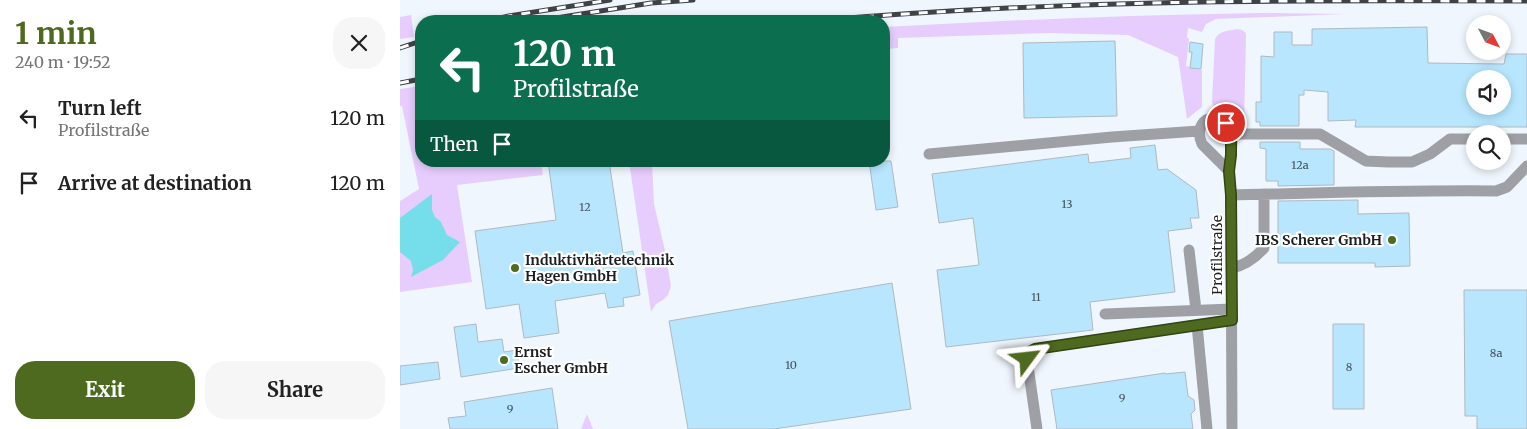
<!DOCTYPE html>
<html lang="en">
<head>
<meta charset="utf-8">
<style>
  body { margin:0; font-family:Merriweather,serif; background:#f6f6f6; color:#222; height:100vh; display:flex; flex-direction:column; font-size:19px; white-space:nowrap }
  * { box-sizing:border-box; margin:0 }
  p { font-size:16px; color:#767676 }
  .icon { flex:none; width:28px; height:28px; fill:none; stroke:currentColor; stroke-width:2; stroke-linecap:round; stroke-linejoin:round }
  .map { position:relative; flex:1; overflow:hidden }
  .details { display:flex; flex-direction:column; background:#fff; width:400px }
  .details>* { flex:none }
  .banner { position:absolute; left:15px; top:15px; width:475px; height:152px; border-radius:20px; box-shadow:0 2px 8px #0003; background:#0b6e4f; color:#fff; overflow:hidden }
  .needle { width:32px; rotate:131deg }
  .fabs { position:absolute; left:1066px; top:15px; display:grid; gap:10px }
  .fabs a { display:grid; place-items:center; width:45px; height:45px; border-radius:50%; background:#fff; box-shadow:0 2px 8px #0003; font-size:25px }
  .pin { position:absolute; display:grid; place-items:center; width:42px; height:42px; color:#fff; margin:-21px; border:2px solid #fff; border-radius:50%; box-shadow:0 1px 5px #0007 }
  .me { position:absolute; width:55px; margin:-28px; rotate:60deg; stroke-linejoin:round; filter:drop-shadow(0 0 4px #0008) }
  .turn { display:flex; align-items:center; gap:18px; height:105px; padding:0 15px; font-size:22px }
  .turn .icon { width:65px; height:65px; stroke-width:2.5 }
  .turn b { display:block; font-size:35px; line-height:42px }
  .then { display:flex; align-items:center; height:48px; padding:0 15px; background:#0003; gap:10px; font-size:19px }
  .round { display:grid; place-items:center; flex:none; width:52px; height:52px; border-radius:20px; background:#f6f6f6 }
  .summary { display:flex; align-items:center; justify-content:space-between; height:85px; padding:0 15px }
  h1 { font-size:30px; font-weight:700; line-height:38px; color:#4e6a1e }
  .action { display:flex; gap:10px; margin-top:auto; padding:10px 15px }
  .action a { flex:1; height:58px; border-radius:20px; background:#4e6a1e; color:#fff; font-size:20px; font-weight:700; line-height:58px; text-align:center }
  .action a+a { background:#f6f6f6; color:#222 }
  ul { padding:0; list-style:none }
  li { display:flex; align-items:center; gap:15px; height:65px; padding:0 15px }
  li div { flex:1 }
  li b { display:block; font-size:19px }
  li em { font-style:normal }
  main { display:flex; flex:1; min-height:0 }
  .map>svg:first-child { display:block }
</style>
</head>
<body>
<main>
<section class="details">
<div class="summary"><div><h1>1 min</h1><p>240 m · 19:52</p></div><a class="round"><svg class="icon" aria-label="close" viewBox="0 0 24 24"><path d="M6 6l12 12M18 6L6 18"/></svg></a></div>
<ul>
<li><svg class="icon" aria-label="left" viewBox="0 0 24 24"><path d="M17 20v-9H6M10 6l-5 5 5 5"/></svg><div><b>Turn left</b><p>Profilstraße</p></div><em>120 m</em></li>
<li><svg class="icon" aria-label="arrive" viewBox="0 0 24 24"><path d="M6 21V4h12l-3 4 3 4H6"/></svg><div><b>Arrive at destination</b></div><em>120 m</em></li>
</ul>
<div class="action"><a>Exit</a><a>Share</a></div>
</section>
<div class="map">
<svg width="1127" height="429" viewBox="0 0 1127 429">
  <rect width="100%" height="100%" fill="#f0f6fe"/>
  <path fill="#e7cdfd" d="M860 13 945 14 816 19 806 24 802 32 788 28 787 37 789 39 786 66 802 70V107L787 119 778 57 728 35 649 33 498 38V48L484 49V27C609 20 735 15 860 13Z
    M11 15 14 37 0 39V17Z
    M837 29 842 30 846 33V37L844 124 827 111 814 106 812 102 815 39C820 30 828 31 837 29Z
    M21 86V161H141L143 175 57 185 72 282 0 292V201L19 189 2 106H0V89Z
    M229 161H252L254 204 264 246 271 286 268 295 263 300 256 304 251 312Z
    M187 414 193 429H181Z"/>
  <path fill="#76deeb" d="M32 194V210L35 217 41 222 47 235 60 242 43 260 11 277 13 270 11 261 0 252V218Z"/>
  <path fill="#b7e6fe" stroke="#aebac0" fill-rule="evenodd" d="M1027 27 1028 63 1104 64 1106 54H1127V127H955L956 120 928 121V92L904 90V95H899V126H860V122H856V102H861V56L874 57V32H892V45H912V29ZM1075 79H1102V106H1075Z
    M715 41 717 116 624 118 623 43Z
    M790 42 803 44 801 69 790 68 792 52H789Z
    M860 142H900V149H930L934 151V185L878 186V181H866V149L860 148Z
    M755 145 758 170 767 169 796 190 799 218H790L792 228 768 231 775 292 690 302 693 330 546 347 537 270 579 265 573 218 539 223 532 174 688 154 689 163 731 158 730 148Z
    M148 161H209L223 253 233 251 240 295 223 298 224 306 208 308 205 293 155 301 159 333 124 338 119 304 86 309 75 231 156 220Z
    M469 161H491L498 207 476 210Z
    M958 200V214L1009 213 1010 266 975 267V263H878V201Z
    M492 283 511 409 374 429H288L269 321Z
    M1064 290H1127V429H1077V416H1065Z
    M76 324 78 342 102 339 104 352 117 350 119 368 61 377 54 327Z
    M933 324H964V409H933Z
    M38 362 40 379 0 385V366Z
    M785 372 788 396 794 400 795 410 791 414 793 429H657L651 390 765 373V374Z
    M152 388 158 429H50L48 418 66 416 64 402Z"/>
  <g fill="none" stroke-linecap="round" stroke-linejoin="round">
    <path stroke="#9fa0a5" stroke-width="11" d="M831 134H920L966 161 988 162H1012L1030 154 1050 139H1075
      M1102 139H1127
      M529 154 712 137 799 131
      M829 171 802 144C795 129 804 112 822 120 838 128 830 158 829 171 829 179 831 187 831 195L832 429
      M831 195C920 193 1008 190 1096 191L1107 187 1127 166
      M789 250 796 310
      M832 268C846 265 855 258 864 248V194
      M705 314 832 309
      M797 325 807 429
      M637 429 627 359 629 352 635 349 832 320"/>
    <defs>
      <path id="rail" d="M86 21 109 16 210 0
        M137 21 251 3 293 0
        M411 21C542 10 672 4 803 2 911 0 1019 1 1127 1
        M0 48 21 41
        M0 83 21 79"/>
    </defs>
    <use href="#rail" stroke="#3f4347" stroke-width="5"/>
    <use href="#rail" stroke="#fff" stroke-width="3" stroke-dasharray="9" stroke-linecap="butt"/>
  </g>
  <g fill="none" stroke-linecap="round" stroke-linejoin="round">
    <defs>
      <path id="route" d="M627 359 629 352 635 349 832 320 831 195 829 171 831 155V134L826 123"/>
    </defs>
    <use href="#route" stroke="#334514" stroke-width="12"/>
    <use href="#route" stroke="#4e6a1e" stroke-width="9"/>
  </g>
  <g fill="#4e6a1e" stroke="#fff" stroke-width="2">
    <circle cx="992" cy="240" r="5"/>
    <circle cx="115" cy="268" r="5"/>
    <circle cx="104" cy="360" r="5"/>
  </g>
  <g text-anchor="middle" stroke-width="4.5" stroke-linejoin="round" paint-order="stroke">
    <g font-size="11" fill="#44525a">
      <text x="900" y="169">12a</text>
      <text x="667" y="208">13</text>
      <text x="185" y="211">12</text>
      <text x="636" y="301">11</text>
      <text x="1096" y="357">8a</text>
      <text x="391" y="369">10</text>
      <text x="949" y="371">8</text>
      <text x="722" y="402">9</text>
      <text x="110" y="413">9</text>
    </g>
    <g font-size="14" font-weight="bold" fill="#1d2023" stroke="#fff" text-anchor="start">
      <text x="982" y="245" text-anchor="end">IBS Scherer GmbH</text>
      <text x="125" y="265">Induktivhärtetechnik<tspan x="125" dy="16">Hagen GmbH</tspan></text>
      <text x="114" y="357">Ernst<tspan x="114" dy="16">Escher GmbH</tspan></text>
    </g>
    <g font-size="14" fill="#1d2023" stroke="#fff">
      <text transform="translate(817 255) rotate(-90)" y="5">Profilstraße</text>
    </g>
  </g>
</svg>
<div class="fabs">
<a><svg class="needle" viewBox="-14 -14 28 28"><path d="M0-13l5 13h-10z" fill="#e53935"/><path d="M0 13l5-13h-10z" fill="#767676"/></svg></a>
<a><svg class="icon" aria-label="sound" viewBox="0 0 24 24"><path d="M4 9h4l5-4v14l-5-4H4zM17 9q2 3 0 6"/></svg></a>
<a><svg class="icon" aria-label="search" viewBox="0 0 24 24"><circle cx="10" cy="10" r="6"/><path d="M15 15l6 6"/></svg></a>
</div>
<div class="pin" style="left:826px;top:123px;background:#d93025"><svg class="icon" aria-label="arrive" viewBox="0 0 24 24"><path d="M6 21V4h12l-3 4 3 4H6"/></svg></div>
<svg class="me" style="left:627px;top:359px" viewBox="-20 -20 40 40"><path d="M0-17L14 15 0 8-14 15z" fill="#4e6a1e" stroke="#fff" stroke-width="4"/></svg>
<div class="banner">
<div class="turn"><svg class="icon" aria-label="left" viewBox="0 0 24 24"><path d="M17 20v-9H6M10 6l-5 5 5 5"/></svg><div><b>120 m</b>Profilstraße</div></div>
<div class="then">Then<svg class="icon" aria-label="arrive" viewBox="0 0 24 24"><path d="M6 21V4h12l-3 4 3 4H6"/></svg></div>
</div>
</div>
</main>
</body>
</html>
